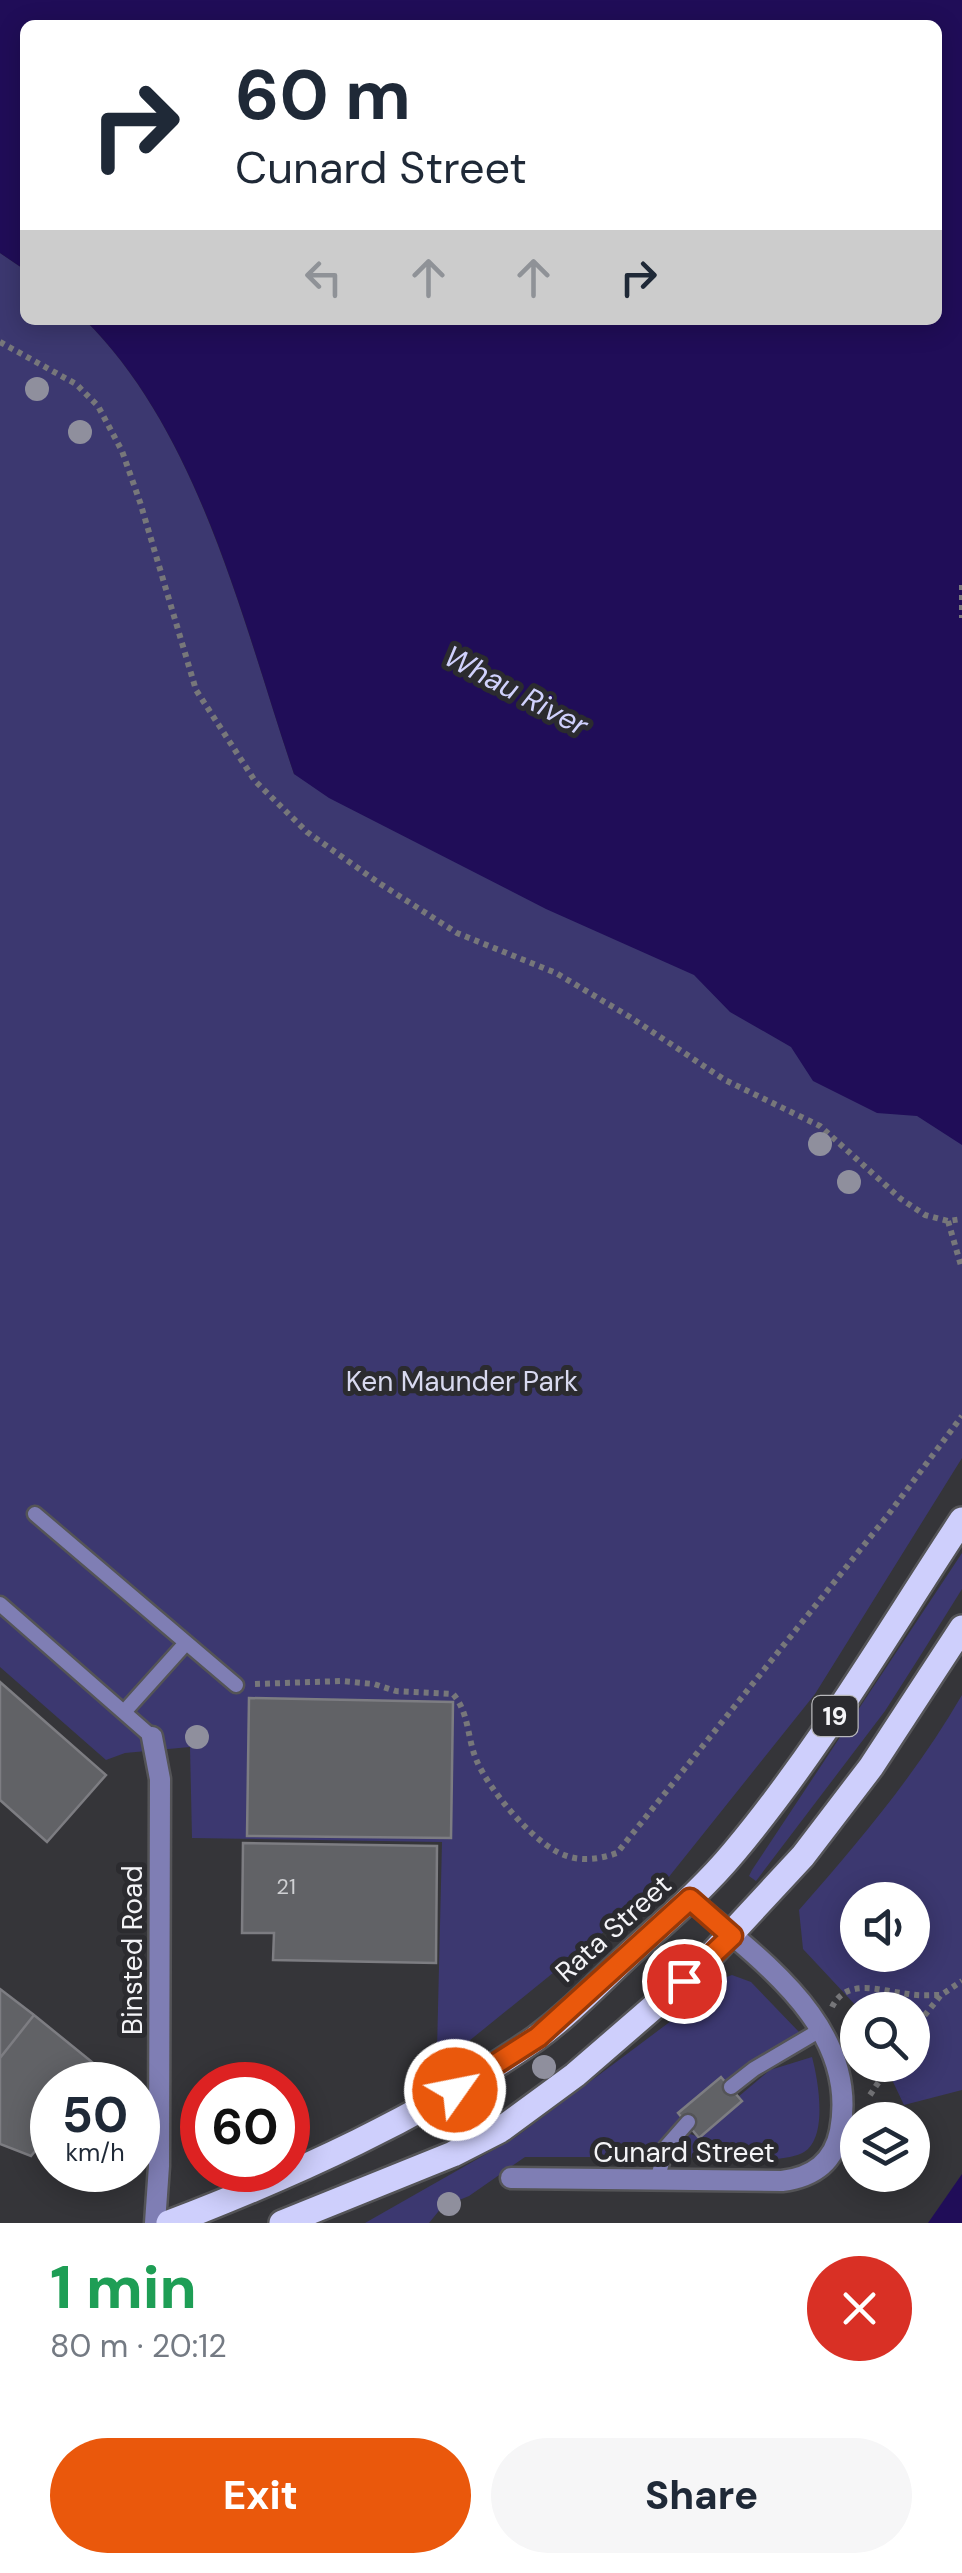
<!DOCTYPE html>
<html lang="en">
<head>
<meta charset="utf-8">
<style>
  body { margin:0; font-family:"DM Sans",sans-serif; background:#f6f6f7; color:#1f2937; height:100vh; display:flex; flex-direction:column; font-size:38px; white-space:nowrap }
  * { box-sizing:border-box; margin:0 }
  p { font-size:32px; color:#747a83 }
  .icon { flex:none; width:55px; height:55px; fill:none; stroke:currentColor; stroke-width:2; stroke-linecap:round; stroke-linejoin:round }
  .map { position:relative; height:2223px; overflow:hidden }
  .drawer { display:flex; flex-direction:column; background:#fff; flex:1 }
  .drawer>* { flex:none }
  .top-card { position:absolute; left:20px; top:20px; width:922px; height:305px; border-radius:15px; box-shadow:0 5px 25px #0003; background:#fff; color:#1f2937; overflow:hidden }
  .tools { position:absolute; left:840px; top:1882px; display:grid; gap:20px }
  .tools a { display:grid; place-items:center; width:90px; height:90px; border-radius:50%; background:#fff; box-shadow:0 5px 25px #0003; font-size:50px }
  .speed { position:absolute; left:30px; top:2062px; display:flex; gap:20px; font-size:50px; font-weight:700; text-align:center }
  .speed>* { display:grid; place-content:center; width:130px; height:130px; border-radius:50%; background:#fff; box-shadow:0 5px 25px #0003; line-height:1 }
  .speed small { font-size:25px; font-weight:400 }
  .speed .limit { border:15px solid #d22; background:#fff; color:#111 }
  .pin { position:absolute; display:grid; place-items:center; width:85px; height:85px; color:#fff; margin:-42px; border:5px solid #fff; border-radius:50%; box-shadow:0 2px 10px #0007 }
  .me { position:absolute; width:110px; margin:-55px; rotate:57deg; stroke-linejoin:round; filter:drop-shadow(0 0 8px #0008) }
  .turn { display:flex; align-items:center; gap:35px; height:210px; padding:0 50px; font-size:45px }
  .turn .icon { width:130px; height:130px; stroke-width:2.5 }
  .turn b { display:block; font-size:70px; line-height:85px }
  .lanes { display:flex; align-items:center; height:95px; padding:0 50px; background:#0003; justify-content:center; gap:50px; direction:ltr }
  .lanes .off { opacity:.35 }
  .round { display:grid; place-items:center; flex:none; width:105px; height:105px; border-radius:52px; background:#f6f6f7 }
  .head { display:flex; align-items:center; justify-content:space-between; height:170px; padding:0 50px }
  h1 { font-size:60px; font-weight:800; line-height:75px; color:#1e9e55 }
  .action { display:flex; gap:20px; margin-top:auto; padding:20px 50px }
  .action a { flex:1; height:115px; border-radius:60px; background:#ea580c; color:#fff; font-size:40px; font-weight:800; line-height:115px; text-align:center }
  .action a+a { background:#f6f6f7; color:#1f2937 }
  .map>svg:first-child { display:block }
</style>
</head>
<body>
<div class="map">
<svg width="962" height="2223" viewBox="0 0 962 2223">
  <rect width="100%" height="100%" fill="#353539"/>
  <path fill="#3c3870" fill-rule="evenodd" d="M0 253 25 270V320H85C200 434 243 624 294 774L962 1030V1458L815 1694 664 1883 469 2041 437 2050 442 1842 192 1838 190 1747 125 1753 106 1760 0 1667Z
    M962 1553V1589L922 1653 885 1711 756 1881 749 1876 752 1870Z
    M962 1695V2090L904 2105 885 2065H912V2010H860L803 1949 799 1910C858 1843 917 1773 962 1695ZM912 1900V1955H858V1900Z
    M732 1975 751 1982 799 2032 783 2048 755 2059 728 2084 721 2078 678 2113 683 2118 667 2133 653 2157H525L469 2196 442 2207 429 2223H365L516 2137 675 2018 713 1982Z
    M812 2057C818 2079 827 2131 808 2149 790 2167 708 2158 682 2157L683 2143 690 2134 696 2136 741 2103 738 2097 770 2070Z"/>
  <path fill="#200d58" d="M0 0H962V1145L917 1116 877 1113 813 1081 791 1047 730 1012 694 975 546 909 329 798 294 774C243 623 200 434 85 320H938V25H25V270L0 253Z
    M962 2174V2223H928Z"/>
  <path fill="#616266" stroke="#7d7d82" stroke-width="2.5" d="M0 1682 106 1775 47 1842 0 1800Z
    M249 1698 453 1702 451 1838 247 1836Z
    M243 1843 437 1846 436 1963 273 1960 274 1933H242Z
    M0 1989 34 2015 0 2058Z
    M34 2015 103 2071 92 2085H52V2131L31 2156 0 2144V2058Z
    M721 2077 742 2101 699 2138 678 2113Z"/>
  <g fill="none" stroke-linecap="round" stroke-linejoin="round">
    <defs>
      <path id="lane" d="M35 1514 236 1685
        M0 1604 152 1737
        M124 1712 186 1643
        M731 2087 754 2069 822 2029
        M657 2181 666 2147 688 2122"/>
      <path id="street" d="M152 1737 160 1779 159 2166 155 2223
        M511 2178 782 2181C813 2177 834 2162 840 2131 860 2026 758 1959 690 1899"/>
      <path id="primary" d="M169 2223C297 2174 422 2117 535 2039 571 2013 603 1978 636 1948 670 1917 705 1887 734 1852 820 1749 888 1632 962 1520
        M282 2223 453 2154 500 2130 575 2075 701 1966 803 1856 871 1767 962 1628"/>
    </defs>
    <use href="#lane" stroke="#545457" stroke-width="19"/>
    <use href="#street" stroke="#545457" stroke-width="25"/>
    <use href="#primary" stroke="#545457" stroke-width="30"/>
    <path stroke="#77777a" stroke-width="6" stroke-dasharray="5 5" stroke-linecap="butt" d="M0 342 76 384 98 406 122 451 140 502 196 690 255 781 307 832 379 883 457 933 556 973 630 1017 725 1080 820 1126 901 1199 925 1215 948 1221 962 1219
      M962 585V618
      M948 1221 962 1269
      M255 1684 341 1681 374 1684 396 1691 453 1694C469 1712 467 1737 476 1759 488 1789 534 1844 564 1855 582 1862 600 1859 617 1853L888 1515 962 1416
      M832 2007C847 1977 881 1991 908 1994 919 1996 930 1995 941 1995
      M912 2031 941 1995 962 1981
      M870 2095 890 2065"/>
    <use href="#lane" stroke="#7f7eb4" stroke-width="14"/>
    <use href="#street" stroke="#7f7eb4" stroke-width="20"/>
    <use href="#primary" stroke="#cecffc" stroke-width="25"/>
  </g>
  <g fill="#8f8f9d">
    <circle cx="37" cy="389" r="12"/>
    <circle cx="80" cy="432" r="12"/>
    <circle cx="820" cy="1144" r="12"/>
    <circle cx="849" cy="1182" r="12"/>
    <circle cx="197" cy="1737" r="12"/>
    <circle cx="544" cy="2067" r="12"/>
    <circle cx="463" cy="2112" r="12"/>
    <circle cx="449" cy="2204" r="12"/>
  </g>
  <g fill="none" stroke-linecap="round" stroke-linejoin="round">
    <defs>
      <path id="route" d="M455 2090 538 2037 690 1899 732 1936 684 1981"/>
    </defs>
    <use href="#route" stroke="#983908" stroke-width="25"/>
    <use href="#route" stroke="#ea580c" stroke-width="18"/>
  </g>
  <g text-anchor="middle" stroke-width="10" stroke-linejoin="round" paint-order="stroke">
    <g font-size="22" fill="#cfd0d3">
      <text x="286" y="1894">21</text>
    </g>
    <rect fill="#2b2b2f" stroke="#b8b8bb" stroke-width="2.5" x="812.5" y="1696" width="45" height="40" rx="8"/>
    <g font-size="25" font-weight="bold" fill="#f4f4f7">
      <text x="835" y="1725">19</text>
    </g>
    <g font-size="28" fill="#d8d9ef" stroke="#2b2b2f">
      <text x="462" y="1391">Ken Maunder Park</text>
    </g>
    <g font-size="28" fill="#f4f4f7" stroke="#2b2b2f">
      <text transform="translate(613 1928) rotate(-42)" y="10">Rata Street</text>
      <text transform="translate(132 1950) rotate(-90)" y="10">Binsted Road</text>
      <text x="684" y="2162">Cunard Street</text>
    </g>
    <g font-size="30" font-style="italic" fill="#d0d1fd" stroke="#2b2b2f">
      <text transform="translate(516 691) rotate(28)" y="10">Whau River</text>
    </g>
  </g>
</svg>
<div class="tools">
<a><svg class="icon" aria-label="sound" viewBox="0 0 24 24"><path d="M4 9h4l5-4v14l-5-4H4zM17 9q2 3 0 6"/></svg></a>
<a><svg class="icon" aria-label="search" viewBox="0 0 24 24"><circle cx="10" cy="10" r="6"/><path d="M15 15l6 6"/></svg></a>
<a><svg class="icon" aria-label="layers" viewBox="0 0 24 24"><path d="M12 4l9 5-9 5-9-5zM3 14l9 5 9-5"/></svg></a>
</div>
<div class="speed"><div>50<small>km/h</small></div><div class="limit">60</div></div>
<div class="pin" style="left:684px;top:1981px;background:#d93025"><svg class="icon" aria-label="arrive" viewBox="0 0 24 24"><path d="M6 21V4h12l-3 4 3 4H6"/></svg></div>
<svg class="me" style="left:455px;top:2090px" viewBox="-20 -20 40 40"><circle r="17" fill="#ea580c" stroke="#fff" stroke-width="3"/><path d="M0-11L8 9 0 5-8 9z" fill="#fff"/></svg>
<div class="top-card">
<div class="turn"><svg class="icon" aria-label="right" viewBox="0 0 24 24"><path d="M7 20v-9h11M14 6l5 5-5 5"/></svg><div><b>60 m</b>Cunard Street</div></div>
<div class="lanes"><svg class="icon off" aria-label="left" viewBox="0 0 24 24"><path d="M17 20v-9H6M10 6l-5 5 5 5"/></svg><svg class="icon off" aria-label="ahead" viewBox="0 0 24 24"><path d="M12 20V5M6 11l6-6 6 6"/></svg><svg class="icon off" aria-label="ahead" viewBox="0 0 24 24"><path d="M12 20V5M6 11l6-6 6 6"/></svg><svg class="icon" aria-label="right" viewBox="0 0 24 24"><path d="M7 20v-9h11M14 6l5 5-5 5"/></svg></div>
</div>
</div>
<section class="drawer">
<div class="head"><div><h1>1 min</h1><p>80 m · 20:12</p></div><a class="round" style="background:#d93025;color:#fff"><svg class="icon" aria-label="close" viewBox="0 0 24 24"><path d="M6 6l12 12M18 6L6 18"/></svg></a></div>
<div class="action"><a>Exit</a><a>Share</a></div>
</section>
</body>
</html>
